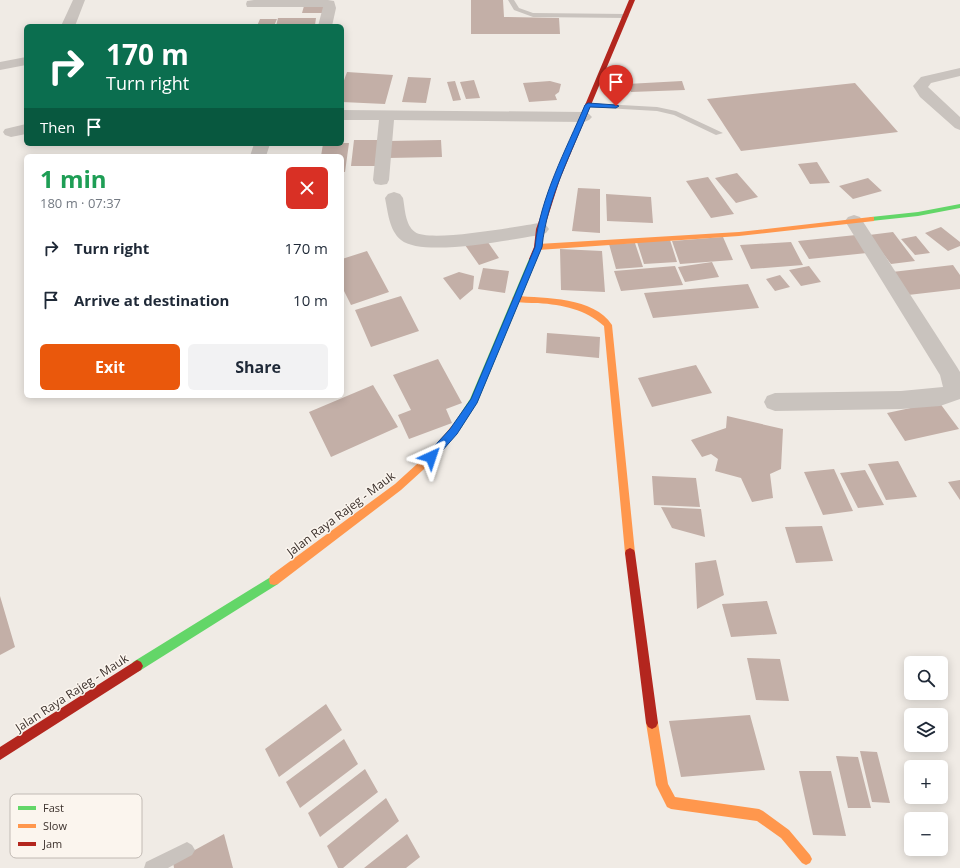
<!DOCTYPE html>
<html lang="en">
<head>
<meta charset="utf-8">
<style>
  body { margin:0; font-family:"Open Sans",sans-serif; background:#f2f2f3; color:#1f2937; height:100vh; display:flex; flex-direction:column; font-size:15px; white-space:nowrap }
  * { box-sizing:border-box; margin:0 }
  p { font-size:13px; color:#747a83 }
  .icon { flex:none; width:22px; height:22px; fill:none; stroke:currentColor; stroke-width:2; stroke-linecap:round; stroke-linejoin:round }
  .map { position:relative; flex:1; overflow:hidden }
  .details { position:absolute; left:24px; top:154px; width:320px; height:244px; display:flex; flex-direction:column; background:#fff; border-radius:6px; box-shadow:0 2px 10px #0003 }
  .details>* { flex:none }
  .top-card { position:absolute; left:24px; top:24px; width:320px; height:122px; border-radius:6px; box-shadow:0 2px 10px #0003; background:#0b6e4f; color:#fff; overflow:hidden }
  .buttons { position:absolute; left:904px; top:656px; display:grid; gap:8px }
  .buttons a { display:grid; place-items:center; width:44px; height:44px; border-radius:6px; background:#fff; box-shadow:0 2px 10px #0003; font-size:20px }
  .pin { position:absolute; display:grid; place-items:center; width:34px; height:34px; color:#fff; margin:-41px -17px; border-radius:50% 50% 50% 0; rotate:-45deg; box-shadow:0 0 4px #0007 }
  .pin .icon { rotate:45deg }
  .me { position:absolute; width:44px; margin:-22px; rotate:42deg; stroke-linejoin:round; filter:drop-shadow(0 0 3px #0008) }
  .turn { display:flex; align-items:center; gap:14px; height:84px; padding:0 16px; font-size:18px }
  .turn .icon { width:52px; height:52px; stroke-width:2.5 }
  .turn b { display:block; font-size:28px; line-height:34px }
  .then { display:flex; align-items:center; height:38px; padding:0 16px; background:#0003; gap:8px; font-size:15px }
  .round { display:grid; place-items:center; flex:none; width:42px; height:42px; border-radius:6px; background:#f2f2f3 }
  .summary { display:flex; align-items:center; justify-content:space-between; height:68px; padding:0 16px }
  h1 { font-size:24px; font-weight:700; line-height:30px; color:#1e9e55 }
  .cta { display:flex; gap:8px; margin-top:auto; padding:8px 16px }
  .cta a { flex:1; height:46px; border-radius:6px; background:#ea580c; color:#fff; font-size:16px; font-weight:700; line-height:46px; text-align:center }
  .cta a+a { background:#f2f2f3; color:#1f2937 }
  ul { padding:0; list-style:none }
  li { display:flex; align-items:center; gap:12px; height:52px; padding:0 16px }
  li div { flex:1 }
  li b { display:block; font-size:15px }
  li em { font-style:normal }
  .map>svg:first-child { display:block }
</style>
</head>
<body>
<div class="map">
<svg width="960" height="868" viewBox="0 0 960 868">
  <rect width="100%" height="100%" fill="#f0ebe5"/>
  <path fill="#c3afa7" d="M471 0H503L504 17 559 18 560 34H471Z
    M304 6H327L325 13H302Z
    M278 18H316L315 25 276 26Z
    M260 19H277L274 26H257Z
    M347 72 393 75 385 104 342 102V86Z
    M408 77 431 78 426 103 402 102Z
    M474 80 480 98 466 99 460 82Z
    M455 81 461 100 453 101 447 82Z
    M550 81 561 84 559 92 555 95 557 100 529 102 523 83Z
    M682 81 685 90 631 92 627 84Z
    M855 83 898 132 741 151 707 99Z
    M354 140H378L375 166H351Z
    M441 140 442 157 387 158 388 141Z
    M342 143H349L345 172H342V156H321L323 144Z
    M817 162 830 183 810 184 798 164Z
    M737 173 758 197 736 203 715 178Z
    M708 177 734 214 711 218 686 181Z
    M868 178 882 191 853 199 839 186Z
    M578 188 600 189V233L572 231Z
    M606 194 651 197 653 223 607 221Z
    M941 227 960 242V246L948 251 925 233Z
    M893 232 915 261 891 264 869 235Z
    M856 235 867 253 809 259 798 241Z
    M916 236 930 253 915 255 901 239Z
    M723 237 733 260 680 264 672 241Z
    M485 238 499 258 479 265 465 245Z
    M670 240 677 262 644 264 637 242Z
    M791 242 803 265 751 269 740 245Z
    M635 243 643 267 616 269 609 244Z
    M560 249 602 251 605 292 561 290Z
    M367 251 389 292 351 305 342 287V259Z
    M712 262 719 277 685 282 678 267Z
    M953 265 960 275V289L908 295 892 272Z
    M675 266 683 285 621 291 614 271Z
    M809 266 821 282 801 286 789 270Z
    M483 268 509 271 505 293 478 289Z
    M459 272 474 276 473 289 460 300 443 278Z
    M780 275 790 287 775 291 766 279Z
    M748 284 759 308 653 318 644 293Z
    M401 296 419 331 371 347 355 310Z
    M547 333 600 337 599 358 546 353Z
    M438 359 462 403 446 409 452 423 409 439 398 415 411 410 393 375Z
    M696 365 712 393 652 407 638 378Z
    M373 385 398 427 331 457 309 412Z
    M939 402 959 429 905 441 887 413Z
    M727 416 783 429 781 469 770 474 773 498 752 502 741 478 715 471 718 459 711 454 702 457 691 440 726 428Z
    M898 461 917 497 886 500 868 464Z
    M834 469 853 511 823 515 804 472Z
    M865 470 884 505 858 508 840 473Z
    M652 476 696 478 700 507 654 505Z
    M960 480V500L948 482Z
    M661 507 701 509 705 537 672 528Z
    M822 526 833 561 796 563 785 527Z
    M716 560 724 595 697 609 695 563Z
    M0 596 15 647 0 655Z
    M767 601 777 634 731 637 722 604Z
    M747 658 780 659 789 701 756 700Z
    M326 704 342 730 279 777 265 749Z
    M750 715 765 770 681 777 669 721Z
    M344 739 358 764 300 808 286 782Z
    M860 751 877 752 890 803 872 802Z
    M836 756 858 757 871 808H848Z
    M365 769 378 792 320 837 308 813Z
    M799 771H831L846 836 813 835Z
    M386 798 399 821 343 868H338L327 846Z
    M224 834 233 868H174L173 862Z
    M407 834 420 857 406 868H364Z"/>
  <g fill="none" stroke-linecap="round" stroke-linejoin="round">
    <path fill="#c9c3be" fill-rule="evenodd" d="M508 0H514L519 8 533 13 626 14 629 16 626 18 533 17 514 10Z
      M585 103 657 107 676 111 723 133 716 135 674 115 657 111 588 107H585Z
      M187 842 192 845 195 850 192 855 168 868H144L146 862Z"/>
    <path fill="#c9c3be" fill-rule="evenodd" d="M73 0H85L75 26H61Z
      M254 0H328L334 1 336 8 332 26H318L323 7H247L246 4 247 1Z
      M26 57V65L0 70V62Z
      M960 68V76L931 83 928 87 960 117V130L955 128 920 97 913 86 921 77Z
      M342 110 584 112 589 114 592 117 589 120 584 122 394 120 389 180 387 184 381 185 375 184 373 180 379 120H342Z
      M26 124V134L11 137 5 135 3 132 5 129Z
      M254 144H270L266 156H250Z
      M394 192 400 194 403 198C405 208 405 225 415 232 430 243 518 226 540 223L546 225 549 229 546 233 540 235C512 239 423 258 401 240 389 230 388 212 385 198L388 194Z
      M854 215 860 217 957 367 960 372V399L940 406 901 409 775 411 767 408 764 402 767 396 775 393 901 391 943 387 940 375 845 221 848 217Z"/>
    <path fill="#63d668" fill-rule="evenodd" d="M960 204V208L918 216 871 221 867 219 871 217 918 212Z
      M533 256 537 259 478 401 461 428H455L454 425 455 422 470 399 529 259Z
      M274 575 278 576 279 580 278 584 141 670 137 672 133 670 131 666 133 662Z"/>
    <path fill="#ff974d" fill-rule="evenodd" d="M871 217H874V221L739 236 538 250 534 247 538 244 739 232Z
      M516 296C545 298 594 297 612 325L635 553 634 556 630 558 626 556 625 553 604 326C585 309 563 305 538 303 530 303 521 303 513 301L512 299 513 297Z
      M458 421 461 422 462 425 461 428 434 460 401 490 278 584 274 585 270 584 269 580 270 576 395 484 428 454 455 422Z
      M652 717 656 719 658 723 668 784 675 797 759 809 763 811 789 830 810 855 812 859 810 863 806 865 802 863 781 838 757 821 671 809 667 807 656 785 646 723 648 719Z"/>
    <path fill="#b3261e" fill-rule="evenodd" d="M629 0H635L560 179 544 229 542 247 536 261H530L529 259 534 247 536 229 554 179Z
      M630 548 634 550 635 553 658 723 656 727 652 729 648 727 646 723 625 553 626 550Z
      M137 660 141 662 143 666 141 670 0 760V747Z"/>
  </g>
  <path fill="#1a73e8" stroke="#114b97" d="M588 103 616 105 619 106 616 108 590 107C572 152 547 198 542 247L477 403 457 434 434 460H427V454L450 429 471 399 535 247C540 197 566 150 585 105Z"/>
  <g text-anchor="middle" stroke-width="3" stroke-linejoin="round" paint-order="stroke">
    <g font-size="12" fill="#3b302b" stroke="#fbf5ee">
      <text transform="translate(341 514) rotate(-37)" y="4">Jalan Raya Rajeg - Mauk</text>
      <text transform="translate(72 693) rotate(-33)" y="4">Jalan Raya Rajeg - Mauk</text>
    </g>
  </g>
  <rect x="10" y="794" width="132" height="64" rx="6" fill="#fbf5ee" stroke="#c1bab4" stroke-width="1"/>
  <rect x="18" y="806" width="18" height="4" fill="#63d668"/>
  <rect x="18" y="824" width="18" height="4" fill="#ff974d"/>
  <rect x="18" y="842" width="18" height="4" fill="#b3261e"/>
  <g font-size="11" fill="#3b302b">
    <text x="43" y="812">Fast</text>
    <text x="43" y="830">Slow</text>
    <text x="43" y="848">Jam</text>
  </g>
</svg>
<div class="buttons">
<a><svg class="icon" aria-label="search" viewBox="0 0 24 24"><circle cx="10" cy="10" r="6"/><path d="M15 15l6 6"/></svg></a>
<a><svg class="icon" aria-label="layers" viewBox="0 0 24 24"><path d="M12 4l9 5-9 5-9-5zM3 14l9 5 9-5"/></svg></a>
<a>+</a>
<a>−</a>
</div>
<div class="pin" style="left:616px;top:106px;background:#d93025"><svg class="icon" aria-label="arrive" viewBox="0 0 24 24"><path d="M6 21V4h12l-3 4 3 4H6"/></svg></div>
<svg class="me" style="left:431px;top:457px" viewBox="-20 -20 40 40"><path d="M0-17L14 15 0 8-14 15z" fill="#1a73e8" stroke="#fff" stroke-width="4"/></svg>
<div class="top-card">
<div class="turn"><svg class="icon" aria-label="right" viewBox="0 0 24 24"><path d="M7 20v-9h11M14 6l5 5-5 5"/></svg><div><b>170 m</b>Turn right</div></div>
<div class="then">Then<svg class="icon" aria-label="arrive" viewBox="0 0 24 24"><path d="M6 21V4h12l-3 4 3 4H6"/></svg></div>
</div>
<section class="details">
<div class="summary"><div><h1>1 min</h1><p>180 m · 07:37</p></div><a class="round" style="background:#d93025;color:#fff"><svg class="icon" aria-label="close" viewBox="0 0 24 24"><path d="M6 6l12 12M18 6L6 18"/></svg></a></div>
<ul>
<li><svg class="icon" aria-label="right" viewBox="0 0 24 24"><path d="M7 20v-9h11M14 6l5 5-5 5"/></svg><div><b>Turn right</b></div><em>170 m</em></li>
<li><svg class="icon" aria-label="arrive" viewBox="0 0 24 24"><path d="M6 21V4h12l-3 4 3 4H6"/></svg><div><b>Arrive at destination</b></div><em>10 m</em></li>
</ul>
<div class="cta"><a>Exit</a><a>Share</a></div>
</section>
</div>
</body>
</html>
